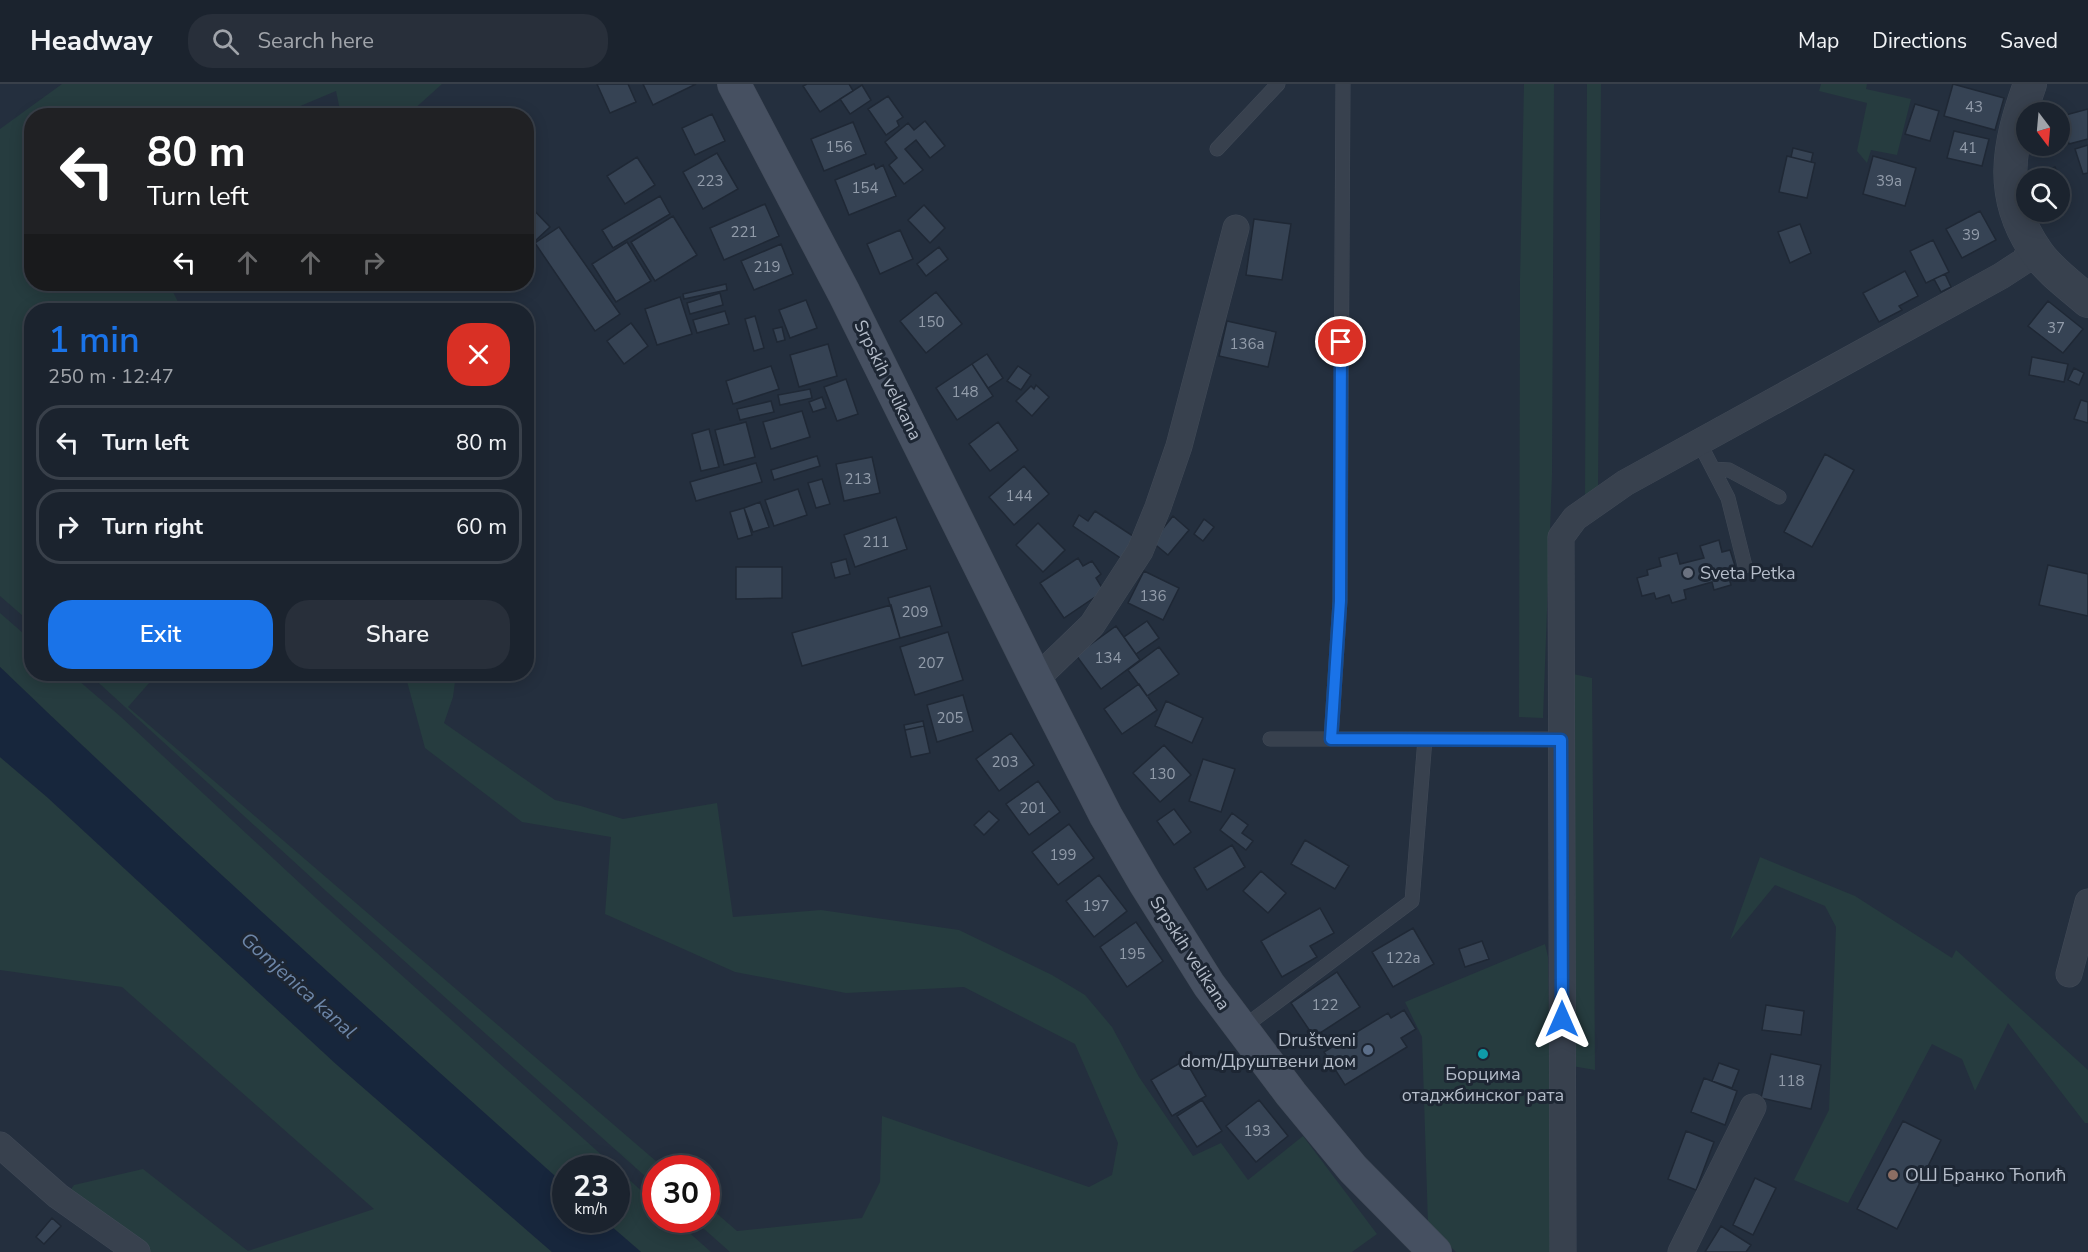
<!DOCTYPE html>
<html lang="en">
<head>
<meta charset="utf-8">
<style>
  body { margin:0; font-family:"Nunito Sans",sans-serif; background:#282f3a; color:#f1f3f6; height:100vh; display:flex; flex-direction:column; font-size:22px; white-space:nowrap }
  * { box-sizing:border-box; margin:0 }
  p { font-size:20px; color:#a0a4aa }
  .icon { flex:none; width:33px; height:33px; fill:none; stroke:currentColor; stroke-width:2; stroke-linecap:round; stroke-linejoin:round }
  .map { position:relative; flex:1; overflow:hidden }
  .side { position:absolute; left:24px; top:219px; width:510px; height:378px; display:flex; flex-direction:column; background:#1b232e; border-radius:24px; box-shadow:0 3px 15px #0003,0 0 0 2px #39404a }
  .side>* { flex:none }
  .guide { position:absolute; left:24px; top:24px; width:510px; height:183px; border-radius:24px; box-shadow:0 3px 15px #0003,0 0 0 2px #39404a; background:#202124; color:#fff; overflow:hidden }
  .needle { width:39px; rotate:164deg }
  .controls { position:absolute; left:2016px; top:18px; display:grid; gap:12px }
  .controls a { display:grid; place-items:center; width:54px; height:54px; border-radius:50%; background:#1b232e; box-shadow:0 3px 15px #0003,0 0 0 2px #39404a; font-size:30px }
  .speed { position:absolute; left:552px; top:1071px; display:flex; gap:12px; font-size:30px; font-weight:700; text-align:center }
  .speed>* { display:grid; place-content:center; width:78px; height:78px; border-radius:50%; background:#1b232e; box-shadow:0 3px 15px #0003,0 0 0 2px #39404a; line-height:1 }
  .speed small { font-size:15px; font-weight:400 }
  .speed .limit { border:9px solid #d22; background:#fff; color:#111 }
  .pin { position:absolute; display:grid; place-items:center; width:51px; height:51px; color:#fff; margin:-26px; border:3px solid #fff; border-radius:50%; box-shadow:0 2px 6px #0007 }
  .me { position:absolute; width:66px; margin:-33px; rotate:0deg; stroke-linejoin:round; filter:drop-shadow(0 0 4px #0008) }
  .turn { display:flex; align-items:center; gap:21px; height:126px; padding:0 24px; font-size:27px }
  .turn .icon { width:78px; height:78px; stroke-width:2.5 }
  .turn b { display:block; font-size:42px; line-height:51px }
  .lanes { display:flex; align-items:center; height:57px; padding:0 24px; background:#0003; justify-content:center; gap:30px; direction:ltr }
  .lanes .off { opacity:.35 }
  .round { display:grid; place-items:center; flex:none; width:63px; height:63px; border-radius:24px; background:#282f3a }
  .headline { display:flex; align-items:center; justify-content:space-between; height:102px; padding:0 24px }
  h1 { font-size:36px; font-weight:600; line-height:45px; color:#1a73e8 }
  .cta { display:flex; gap:12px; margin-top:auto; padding:12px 24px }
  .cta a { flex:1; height:69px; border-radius:24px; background:#1a73e8; color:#fff; font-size:24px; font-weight:600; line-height:69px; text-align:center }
  .cta a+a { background:#282f3a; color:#f1f3f6 }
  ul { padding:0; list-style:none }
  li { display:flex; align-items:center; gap:18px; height:75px; margin:0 12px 9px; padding:0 12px; border:3px solid #39404a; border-radius:24px }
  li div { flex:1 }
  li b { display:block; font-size:22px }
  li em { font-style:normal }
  header { display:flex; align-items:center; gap:36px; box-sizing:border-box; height:84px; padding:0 30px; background:#1b232e; border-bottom:2px solid #39404a }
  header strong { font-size:28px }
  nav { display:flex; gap:33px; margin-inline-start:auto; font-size:21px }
  .search { width:420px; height:54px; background:#282f3a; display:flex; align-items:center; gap:15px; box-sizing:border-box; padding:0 21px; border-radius:24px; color:#a0a4aa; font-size:22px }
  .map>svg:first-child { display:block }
</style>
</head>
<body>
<header>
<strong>Headway</strong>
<div class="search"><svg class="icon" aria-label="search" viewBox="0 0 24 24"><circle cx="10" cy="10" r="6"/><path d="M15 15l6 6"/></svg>Search here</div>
<nav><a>Map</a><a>Directions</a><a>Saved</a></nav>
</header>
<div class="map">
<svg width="2088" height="1168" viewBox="0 0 2088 1168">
  <rect width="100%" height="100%" fill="#242f3e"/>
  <path fill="#263c3f" d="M62 0H442L412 27 415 31H341L336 7 279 31 32 32V200H169L182 226H32L31 539 0 512V45Z
    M1524 0H1554L1552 392 1543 634 1519 633 1520 195Z
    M1587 0H1601L1598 408 1585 414Z
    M1821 0H1867L1866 5 1911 15 1897 71 1871 66 1867 79 1857 67 1867 19 1819 7Z
    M0 529 31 556 32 590H71L121 633 318 816 655 1119 656 1136H675L711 1168H641L604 1136H616V1084H566L565 1101C375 931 184 760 0 583Z
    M89 590H157L128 623 664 1084H656L655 1101 326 807Z
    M405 590H456L453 613 444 639 555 716 581 722 623 735 717 719 733 833 821 826 959 846 1052 891 1085 911 1112 943 1139 993 1193 1072 1221 1059 1248 1096 1303 1052 1377 1150 1352 1168H730L694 1136H706L707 1121 737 1147 862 1134 880 1098 882 1032 1089 1103 1112 1091 1118 1059 1075 960 964 903 846 909 735 888 605 830 611 753 522 738 425 664Z
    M1573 590 1592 594 1595 986 1572 982Z
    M0 673 47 713 336 980 552 1168H150L69 1108 74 1101 143 1085 248 1167 374 1125 122 903 0 886Z
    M1760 773 1855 812 1952 874 1956 866 2088 986V1039H2085L2008 939 1975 1007 1962 975 1932 960 1848 1119 1794 1096 1829 1026 1836 843 1825 822 1775 801 1730 856Z
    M1545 860 1548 873 1553 1168H1456L1428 1140 1422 953 1405 918Z"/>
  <path fill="#17263c" d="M0 583C184 760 375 931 565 1101L566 1136H604L641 1168H552L336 980 47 713 0 673Z"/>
  <path fill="#364354" stroke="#1f2835" stroke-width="1.5" d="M597 0H628L636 18 610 29Z
    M643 0H696L653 21Z
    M807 0H849L853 7 820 28 803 2Z
    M1953 0 2004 14 1995 46 1944 32Z
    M862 1 871 16 850 30 840 15Z
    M888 12 903 33 897 37 899 42 886 51 868 25Z
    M1915 20 1939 27 1930 57 1905 50Z
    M2088 25V55L2069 60 2062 32Z
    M712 30 725 57 695 71 682 44Z
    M925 37 945 62 930 74 916 56 905 65 923 86 904 100 889 81 897 74 885 58 908 39 914 46Z
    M853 38 866 70 824 87 811 55Z
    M1954 47 1989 55 1982 82 1947 74Z
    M2088 61V89L2083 90 2075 65Z
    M1793 64 1813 69 1811 78 1791 73Z
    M717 69 738 105 703 125 683 88Z
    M1787 72 1815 79 1807 114 1779 108Z
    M1873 72 1916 84 1905 122 1863 110Z
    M637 73 655 101 625 120 607 92Z
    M874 80 876 85 883 81 896 112 849 131 835 96Z
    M2055 83 2069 114 2060 119V94H2030Z
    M660 112 670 130 613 164 602 146Z
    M526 118 550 143 534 158 526 150Z
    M765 120 779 152 724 176 710 144Z
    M924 121 945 144 930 159 908 136Z
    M1980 127 1996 156 1962 174 1946 145Z
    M673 132 697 171 655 197 631 158Z
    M1254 135 1291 140 1282 196 1246 191Z
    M1800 140 1811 169 1790 179 1778 148Z
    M559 143 620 230 595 247 535 159Z
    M900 146 913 175 880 190 867 160Z
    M1933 156 1949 188 1926 199 1910 167Z
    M627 158 651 197 616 218 592 180Z
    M781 160 793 190 754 206 741 177Z
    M939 163 948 175 926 192 917 180Z
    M1905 187 1918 212 1899 222 1902 226 1879 238 1863 209Z
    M1945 190 1951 203 1941 208 1934 195Z
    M726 200 727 206 684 215 683 210Z
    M936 208 962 240 926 269 900 237Z
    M720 209 723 221 690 230 687 219Z
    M680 213 692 250 657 261 645 225Z
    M806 216 817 244 790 254 779 226Z
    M2048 217 2083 245 2063 269 2028 242Z
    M725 227 729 240 697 249 693 236Z
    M755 232 764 264 754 267 745 235Z
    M1227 237 1276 248 1268 283 1219 272Z
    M631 239 648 262 624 280 607 257Z
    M782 243 785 256 777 258 773 245Z
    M828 260 837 292 799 303 790 271Z
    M987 270 1003 294 988 304 972 280Z
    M2032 273 2068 280 2064 298 2029 291Z
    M972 280 993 312 957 336 936 304Z
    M771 282 779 305 733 320 726 297Z
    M1018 282 1031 291 1021 306 1007 297Z
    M2074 284 2084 289 2079 301 2068 296Z
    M846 295 858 330 837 337 824 303Z
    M1036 301 1049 313 1032 332 1016 317 1031 302 1034 305Z
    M810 305 812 314 780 321 778 311Z
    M822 313 826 324 813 328 809 318Z
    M2081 316 2088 318V339L2074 335Z
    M771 317 774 328 740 336 737 325Z
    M802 327 810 353 771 365 763 338Z
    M746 338 755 373 724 381 715 346Z
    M998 338 1018 366 990 387 969 360Z
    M709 345 719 383 701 387 692 350Z
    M1825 370 1854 386 1812 463 1784 448Z
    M817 372 820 382 774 396 771 386Z
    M872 373 880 409 844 417 836 380Z
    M756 379 762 398 696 417 690 398Z
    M1024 382 1049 410 1014 441 989 413Z
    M822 395 830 420 816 424 808 399Z
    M798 405 807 431 774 442 765 416Z
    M760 418 769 443 753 448 744 424Z
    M744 424 752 451 738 455 730 428Z
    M1095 427 1139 456 1125 477 1073 442 1079 431 1088 437Z
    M1173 432 1189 446 1168 471 1152 458Z
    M896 433 907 465 855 483 844 451Z
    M1204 435 1214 443 1203 457 1194 450Z
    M1038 439 1065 466 1043 488 1016 461Z
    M1719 456 1722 468 1730 466 1736 485 1727 487 1731 501 1714 506 1712 498 1684 506 1686 515 1672 519 1669 511 1656 515 1654 509 1642 512 1637 494 1648 491 1647 486 1661 482 1659 474 1677 469 1680 480 1704 474 1700 462Z
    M1078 474 1083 482 1092 477 1101 490 1096 494 1104 507 1064 534 1040 499Z
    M846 475 850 490 835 494 831 479Z
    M2048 481 2088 490V532L2039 521Z
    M736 483H782V514L736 515Z
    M1144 487 1179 504 1163 536 1128 519Z
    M930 502 942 542 900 554 888 514Z
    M891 521 900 554 802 582 792 549Z
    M1147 537 1159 554 1136 570 1124 553Z
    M1116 542 1140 576 1101 605 1076 571Z
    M948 548 963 596 915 611 900 563Z
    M1159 563 1179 590 1147 612 1128 586Z
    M1139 600 1157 626 1122 650 1104 625Z
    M963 611 973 647 937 658 927 621Z
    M1166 617 1203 634 1192 659 1155 642Z
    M923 637 924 642 905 646 904 641Z
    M924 642 930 669 911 673 905 646Z
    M1011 649 1034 681 999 707 976 675Z
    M1164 661 1191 691 1160 718 1133 689Z
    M1203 675 1235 685 1221 728 1189 717Z
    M1038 697 1060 728 1029 751 1006 720Z
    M1174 725 1191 748 1174 761 1157 737Z
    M989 727 999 736 984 751 974 741Z
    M1232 729 1248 741 1242 749 1253 757 1246 766 1220 746Z
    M1069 740 1094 774 1058 801 1032 768Z
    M1305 756 1349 782 1335 805 1291 780Z
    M1232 761 1245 783 1207 806 1194 784Z
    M1261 787 1286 809 1268 829 1243 807Z
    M1099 791 1127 827 1094 853 1066 817Z
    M1320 824 1334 849 1310 862 1317 873 1282 893 1261 857Z
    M1136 838 1163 877 1127 903 1100 863Z
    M1413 844 1434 880 1393 903 1372 868Z
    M1482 857 1489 875 1465 883 1459 865Z
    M1337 888 1360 923 1314 953 1291 919Z
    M1766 921 1804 927 1801 951 1762 946Z
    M1404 926 1416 945 1401 954 1407 963 1345 1001 1324 968 1388 929 1391 934Z
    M1771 970 1821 981 1811 1025 1761 1014Z
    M1185 976 1206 1012 1172 1032 1151 996Z
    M1719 979 1739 986 1732 1004 1712 997Z
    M1704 994 1737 1007 1725 1041 1691 1028Z
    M1202 1016 1222 1047 1197 1063 1177 1032Z
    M1259 1016 1288 1052 1256 1078 1226 1042Z
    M1903 1037 1941 1056 1897 1145 1857 1125Z
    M1686 1047 1714 1058 1696 1106 1668 1095Z
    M1755 1094 1776 1104 1753 1151 1733 1141Z
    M52 1134 61 1142 44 1160 36 1153Z
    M1721 1142 1751 1161 1746 1168H1705Z"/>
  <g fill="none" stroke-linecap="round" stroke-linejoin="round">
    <defs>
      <path id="service" d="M1217 65 1278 0
        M1699 358 1728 414 1745 482
        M1713 385 1729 386 1779 413
        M1270 655H1561
        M1331 655 1340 517 1343 0
        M1241 945 1412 817 1425 655"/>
      <path id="minor" d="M1036 595 1092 541 1140 467 1158 423 1179 362 1236 144
        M2069 890 2088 818
        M0 1061 58 1112 137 1168
        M1563 1168 1561 453 1575 434 1625 399 2001 192 2024 177 2033 161
        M1681 1168 1753 1023"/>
      <path id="tertiary" d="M2030 0C2008 61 1997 113 2038 170 2051 188 2071 202 2088 217"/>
      <path id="secondary" d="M734 0 844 209 1036 595 1106 732 1145 799 1209 901 1291 1010 1353 1085 1435 1168"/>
    </defs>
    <use href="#service" stroke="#414a57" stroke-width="15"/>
    <use href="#minor" stroke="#414a57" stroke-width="27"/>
    <use href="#tertiary" stroke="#414a57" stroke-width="34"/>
    <use href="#secondary" stroke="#414a57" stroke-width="34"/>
    <use href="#service" stroke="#38414e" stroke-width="14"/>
    <use href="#minor" stroke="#38414e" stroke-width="26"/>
    <use href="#tertiary" stroke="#38414e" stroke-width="33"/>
    <use href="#secondary" stroke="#465061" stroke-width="33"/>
  </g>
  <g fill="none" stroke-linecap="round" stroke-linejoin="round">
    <defs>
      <path id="route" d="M1341 258 1340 517 1331 655 1561 656 1562 935"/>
    </defs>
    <use href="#route" stroke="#114b97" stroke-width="15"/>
    <use href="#route" stroke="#1a73e8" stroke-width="10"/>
  </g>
  <circle fill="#6b7280" stroke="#1d2633" stroke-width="2" cx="1688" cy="489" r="6"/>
  <circle fill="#5c6f8a" stroke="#1d2633" stroke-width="2" cx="1368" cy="966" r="6"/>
  <circle fill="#0f9aa8" stroke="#1d2633" stroke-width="2" cx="1483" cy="970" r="6"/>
  <circle fill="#8d6e63" stroke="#1d2633" stroke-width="2" cx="1893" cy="1091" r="6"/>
  <g text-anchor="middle" stroke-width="6" stroke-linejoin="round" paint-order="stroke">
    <g font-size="15" fill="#929caa">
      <text x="1974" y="28">43</text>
      <text x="839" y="68">156</text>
      <text x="1968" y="69">41</text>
      <text x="710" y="102">223</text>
      <text x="1889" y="102">39a</text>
      <text x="865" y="109">154</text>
      <text x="744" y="153">221</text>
      <text x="1971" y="156">39</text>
      <text x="767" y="188">219</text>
      <text x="931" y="243">150</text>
      <text x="2056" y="249">37</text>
      <text x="1247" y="265">136a</text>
      <text x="965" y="313">148</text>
      <text x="858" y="400">213</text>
      <text x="1019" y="417">144</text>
      <text x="876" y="463">211</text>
      <text x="1153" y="517">136</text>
      <text x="915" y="533">209</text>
      <text x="1108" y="579">134</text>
      <text x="931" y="584">207</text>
      <text x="950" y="639">205</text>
      <text x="1005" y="683">203</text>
      <text x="1162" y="695">130</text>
      <text x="1033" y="729">201</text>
      <text x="1063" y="776">199</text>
      <text x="1096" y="827">197</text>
      <text x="1132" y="875">195</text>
      <text x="1403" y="879">122a</text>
      <text x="1325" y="926">122</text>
      <text x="1791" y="1002">118</text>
      <text x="1257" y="1052">193</text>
    </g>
    <g font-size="18" fill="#b4bcc9" stroke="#1d2633">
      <text transform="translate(888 296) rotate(64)" y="6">Srpskih velikana</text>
      <text transform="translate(1190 869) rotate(57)" y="6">Srpskih velikana</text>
    </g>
    <g font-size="18" fill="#b4bcc9" stroke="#1d2633" text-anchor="start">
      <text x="1700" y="495">Sveta Petka</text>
      <text x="1356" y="962" text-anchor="end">Društveni<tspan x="1356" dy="21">dom/Друштвени дом</tspan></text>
      <text x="1483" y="996" text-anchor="middle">Борцима<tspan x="1483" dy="21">отаджбинског рата</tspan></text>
      <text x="1905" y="1097">ОШ Бранко Ћопић</text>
    </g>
    <g font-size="20" font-style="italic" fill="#6d86a8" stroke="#1d2633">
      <text transform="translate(299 901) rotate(42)" y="7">Gomjenica kanal</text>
    </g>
  </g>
</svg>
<div class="controls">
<a><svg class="needle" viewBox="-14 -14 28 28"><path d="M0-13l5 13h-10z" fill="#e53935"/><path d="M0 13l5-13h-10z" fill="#a0a4aa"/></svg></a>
<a><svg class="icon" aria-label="search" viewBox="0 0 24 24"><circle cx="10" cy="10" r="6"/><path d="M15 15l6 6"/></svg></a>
</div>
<div class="speed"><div>23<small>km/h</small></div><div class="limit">30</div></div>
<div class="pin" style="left:1341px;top:258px;background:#d93025"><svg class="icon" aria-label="arrive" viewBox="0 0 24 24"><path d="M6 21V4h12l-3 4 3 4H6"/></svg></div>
<svg class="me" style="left:1562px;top:935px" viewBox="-20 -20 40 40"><path d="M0-17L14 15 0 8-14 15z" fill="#1a73e8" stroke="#fff" stroke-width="4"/></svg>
<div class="guide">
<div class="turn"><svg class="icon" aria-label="left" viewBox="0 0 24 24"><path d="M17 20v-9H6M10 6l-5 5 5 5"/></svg><div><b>80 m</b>Turn left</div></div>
<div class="lanes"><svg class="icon" aria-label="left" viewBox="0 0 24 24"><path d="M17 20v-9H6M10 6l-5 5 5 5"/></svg><svg class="icon off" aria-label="ahead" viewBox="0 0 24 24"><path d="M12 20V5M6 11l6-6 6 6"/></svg><svg class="icon off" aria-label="ahead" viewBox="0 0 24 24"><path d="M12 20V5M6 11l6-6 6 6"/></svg><svg class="icon off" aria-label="right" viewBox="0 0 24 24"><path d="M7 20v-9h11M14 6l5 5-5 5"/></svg></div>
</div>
<section class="side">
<div class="headline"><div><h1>1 min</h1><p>250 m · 12:47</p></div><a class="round" style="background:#d93025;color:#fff"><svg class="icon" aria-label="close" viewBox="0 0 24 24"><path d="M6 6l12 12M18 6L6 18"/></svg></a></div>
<ul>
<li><svg class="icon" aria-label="left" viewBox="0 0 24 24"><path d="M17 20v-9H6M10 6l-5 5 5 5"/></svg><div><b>Turn left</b></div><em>80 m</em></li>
<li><svg class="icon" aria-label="right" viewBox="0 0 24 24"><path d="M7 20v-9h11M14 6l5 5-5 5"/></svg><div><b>Turn right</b></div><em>60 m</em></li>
</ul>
<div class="cta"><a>Exit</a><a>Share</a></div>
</section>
</div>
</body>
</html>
